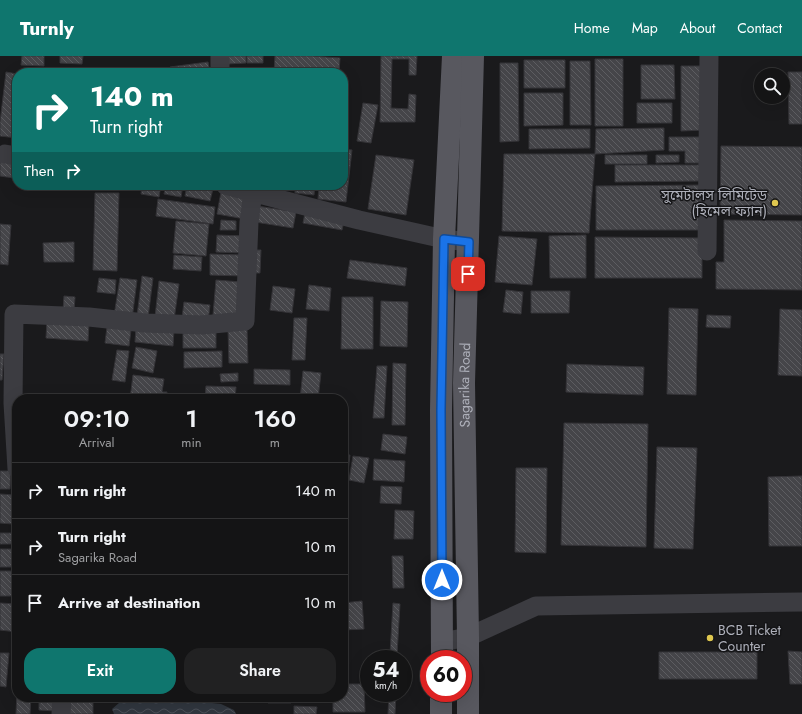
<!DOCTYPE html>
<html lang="en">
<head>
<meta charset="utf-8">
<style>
  body { margin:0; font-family:Jost,"Noto Sans Bengali",sans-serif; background:#212122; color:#f1f3f6; height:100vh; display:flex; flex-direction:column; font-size:15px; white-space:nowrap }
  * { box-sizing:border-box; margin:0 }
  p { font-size:13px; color:#9d9ea0 }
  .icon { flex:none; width:22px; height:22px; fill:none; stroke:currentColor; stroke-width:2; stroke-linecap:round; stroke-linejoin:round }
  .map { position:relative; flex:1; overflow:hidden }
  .drawer { position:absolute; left:12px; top:338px; width:336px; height:308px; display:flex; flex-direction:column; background:#141415; border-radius:16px; box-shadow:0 4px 16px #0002,0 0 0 1px #333334 }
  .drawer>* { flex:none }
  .hud { position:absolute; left:12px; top:12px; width:336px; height:122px; border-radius:16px; box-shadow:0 4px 16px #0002,0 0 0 1px #333334; background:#0f766e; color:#fff; overflow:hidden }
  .tools { position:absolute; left:754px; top:12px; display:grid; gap:8px }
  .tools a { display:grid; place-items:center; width:36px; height:36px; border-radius:50%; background:#141415; box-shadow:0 4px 16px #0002,0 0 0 1px #333334; font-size:20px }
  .speed { position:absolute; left:360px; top:594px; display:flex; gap:8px; font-size:20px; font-weight:700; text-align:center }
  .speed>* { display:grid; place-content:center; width:52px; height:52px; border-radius:50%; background:#141415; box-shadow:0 4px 16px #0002,0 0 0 1px #333334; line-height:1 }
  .speed small { font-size:10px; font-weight:400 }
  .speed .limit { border:6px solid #d22; background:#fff; color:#111 }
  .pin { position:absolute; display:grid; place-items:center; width:34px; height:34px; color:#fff; margin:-17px; border-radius:8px; box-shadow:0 2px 6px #0006 }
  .me { position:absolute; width:44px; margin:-22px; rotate:0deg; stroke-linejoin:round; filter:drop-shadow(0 0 3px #0008) }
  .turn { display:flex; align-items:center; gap:14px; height:84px; padding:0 12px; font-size:18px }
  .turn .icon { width:52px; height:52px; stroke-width:2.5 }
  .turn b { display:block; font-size:28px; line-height:34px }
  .then { display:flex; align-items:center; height:38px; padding:0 12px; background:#0003; gap:8px; font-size:15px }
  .eta { display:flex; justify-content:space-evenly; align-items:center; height:68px; text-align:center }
  .eta b { font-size:24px; font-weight:600; line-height:28px }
  .primary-button { display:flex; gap:8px; margin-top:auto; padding:8px 12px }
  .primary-button a { flex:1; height:46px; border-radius:16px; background:#0f766e; color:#fff; font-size:16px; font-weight:600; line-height:46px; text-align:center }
  .primary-button a+a { background:#212122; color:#f1f3f6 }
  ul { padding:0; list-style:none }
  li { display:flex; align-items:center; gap:12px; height:56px; padding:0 12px; border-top:1px solid #333334 }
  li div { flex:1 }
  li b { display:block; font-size:15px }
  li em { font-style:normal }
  header { display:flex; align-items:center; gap:24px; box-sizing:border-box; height:56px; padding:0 20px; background:#0f766e; color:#fff }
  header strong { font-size:19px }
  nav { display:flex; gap:22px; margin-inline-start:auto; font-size:14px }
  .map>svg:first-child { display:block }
</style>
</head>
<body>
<header>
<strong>Turnly</strong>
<nav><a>Home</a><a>Map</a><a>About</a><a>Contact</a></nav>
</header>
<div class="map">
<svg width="802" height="658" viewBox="0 0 802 658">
  <defs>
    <pattern id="water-waves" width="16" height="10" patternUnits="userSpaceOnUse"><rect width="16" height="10" fill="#31373f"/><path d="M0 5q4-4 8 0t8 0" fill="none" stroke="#4c5159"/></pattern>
    <pattern id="building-back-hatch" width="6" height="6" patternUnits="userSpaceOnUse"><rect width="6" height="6" fill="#454549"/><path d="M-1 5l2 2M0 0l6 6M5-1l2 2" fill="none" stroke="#5d5d61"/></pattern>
  </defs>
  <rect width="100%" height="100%" fill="#1a1a1c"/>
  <path fill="url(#water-waves)" d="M126 641H183L194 645 221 648 234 654 236 658H114L112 653Z"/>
  <path fill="url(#building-back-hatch)" stroke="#353438" d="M22 0H44V10L21 9Z
    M60 0H83L82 8 60 7Z
    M226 0H246V7L226 8Z
    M247 0H263V7H247Z
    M275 0H311L340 2 339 17H274Z
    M381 0H417L416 19H409V3H392L391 52 408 53 409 38 416 39 415 66H380Z
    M595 3H623V70H595Z
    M524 4H565V32H524Z
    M570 5H590L591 69H570Z
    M208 6 210 17H171L170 11Z
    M500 7H518L519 85 500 86Z
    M641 9H674L675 43H641Z
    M681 10H704V74L681 75Z
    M154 13V17H121Z
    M233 14 270 15V17H233Z
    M6 16 17 18V82L0 80V66Z
    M788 16H802V68H789Z
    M524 37H563V69L524 70Z
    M363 47 378 49 371 87 357 85Z
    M637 47H672V67H637Z
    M664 72V94L595 98 596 73Z
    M529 73H590V92L529 93Z
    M669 81H708V107H685V95H669Z
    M721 90 802 91V159L720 158Z
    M343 93 352 94 346 146 318 143 319 129H343Z
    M504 98H595L589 177 502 175Z
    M376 99 414 104 406 159 368 153Z
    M605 99H647V108H605Z
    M656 99H679V106L656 107Z
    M0 101 17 104 14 122 0 120Z
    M615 109H702V125L615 126Z
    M119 129H137L136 132 119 130Z
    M142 129H161L159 141 141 138Z
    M166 129H183L181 141 164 138Z
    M187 129H214L210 145 185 140Z
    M263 129H288V134Z
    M295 129H315L314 139 295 137Z
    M705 129V174H596V130Z
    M221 136 249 141 245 163 217 158Z
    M95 137H119L117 215 93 214Z
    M158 143 215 151 213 168 156 160Z
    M257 150 296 156 293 172 255 166Z
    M305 157 344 165 342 174 303 167Z
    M221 164 236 165V174H220Z
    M724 164 802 165V234L716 233V206H724Z
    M176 165 209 168 206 200 173 197Z
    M0 168 11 169 8 209 0 208Z
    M217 179 246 180V197L216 196Z
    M586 179V222H550L549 180Z
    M499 180 537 183 532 229 495 226Z
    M595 181 702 182V222H595Z
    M74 186V206H44L43 187Z
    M252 194H261L260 217H251Z
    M210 198 243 199V220L210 219Z
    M174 199 202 201 201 215 173 213Z
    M350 204 407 212 405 230 347 222Z
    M142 220 153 222 148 262 137 260Z
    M99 222 116 224 115 238 97 236Z
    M120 222 137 224 132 263 114 260Z
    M216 224 241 226 238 262 213 259Z
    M159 225 179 228 174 264 155 261Z
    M309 229 331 232 329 255 306 253Z
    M273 230 295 233 292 257 270 254Z
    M506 234 523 236 521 258 503 256Z
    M531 235H570L569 257H531Z
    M64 240 75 241 74 256 63 255Z
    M342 241H373V293H341Z
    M381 245 408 246 407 291 380 290Z
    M184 246 210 249 208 266 182 262Z
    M669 252 698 253 696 339 667 338Z
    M780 253 802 254V320L778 319Z
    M707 259 731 260 730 272 706 271Z
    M294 262H307L305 304H292Z
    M47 264 89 267 88 285 46 282Z
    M136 270 174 274 173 290 135 286Z
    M107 271 131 274 129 290 105 287Z
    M247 273 248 307H229L228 274Z
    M183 274H216V292H183Z
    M136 291 157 295 153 317 132 312Z
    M117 294 129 295 125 326 112 324Z
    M222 295V311L184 312V296Z
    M0 298H4L2 324H0Z
    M393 307 406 308 405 369H392Z
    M567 308 644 311 643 339 566 336Z
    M377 310H387L384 362H373Z
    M254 313 290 314V329L254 328Z
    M303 315 321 317 318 343H300Z
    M238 317V325L221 326 220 318Z
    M133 319 164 323 162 336H167L166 343H130Z
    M206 330 236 331 235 343H205Z
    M564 367 648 368 646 491 561 489Z
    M383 378 407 381 405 398 381 394Z
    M657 391 697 392 693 493 654 492Z
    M343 399H350L348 415H343Z
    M353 400 369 402 364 427 349 424Z
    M374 403 405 405 404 426 373 424Z
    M516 412H547L546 497 515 496Z
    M0 415H11L10 433H0Z
    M802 420V490H769L768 421Z
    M381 430 402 431 401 448 380 447Z
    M0 438 15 439 13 468 0 467Z
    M395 454 414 455 413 483H394Z
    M0 477H17L16 488H0Z
    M0 493H17V511H0Z
    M392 500H403L404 532H393Z
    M0 515H17V540H0Z
    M362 545 364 573 343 574V547Z
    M0 547 17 548V576L0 574Z
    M393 547 400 548 397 599 390 598Z
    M788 595 802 596V628H790Z
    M659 596H757V623H659Z
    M0 597H9L6 631 0 630Z
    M343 628H364L365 656H333V641H343Z
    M17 635V641H31L30 658H16Z
    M389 637H396L395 658H388Z
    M39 641H57L56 655 39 654Z
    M268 641H291V647H268Z
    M296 641H324V643L296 642Z
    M66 643 93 645V658H66Z
    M294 650 317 651 316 658H294Z"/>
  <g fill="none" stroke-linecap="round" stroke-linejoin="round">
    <path stroke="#3c3c41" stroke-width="19" d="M220 0V17
      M5 98 17 100
      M225 129 359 164 444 183 469 186
      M707 195 709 0
      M17 413 13 347 14 258 89 261 145 267 202 269 245 265 249 166 253 136
      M442 586 468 581 536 550 802 546
      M61 658 62 641"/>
    <g stroke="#58585f" stroke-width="22">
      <path d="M442 603 441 354 444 183 453 0"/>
      <path d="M441 658V637"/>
      <path id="s1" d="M468 658V581L464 327 473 0"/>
    </g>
  </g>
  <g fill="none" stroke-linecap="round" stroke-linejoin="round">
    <defs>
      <path id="route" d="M442 524 441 354 444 183 469 186 468 218"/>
    </defs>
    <use href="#route" stroke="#114b97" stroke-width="10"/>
    <use href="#route" stroke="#1a73e8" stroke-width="7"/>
  </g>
  <g fill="#dfc74f" stroke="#151517" stroke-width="1.5">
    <circle cx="775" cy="147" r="4"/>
    <circle cx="710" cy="582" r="4"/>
  </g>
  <g text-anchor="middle" stroke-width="3" stroke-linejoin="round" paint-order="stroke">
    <g font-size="14" fill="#aeb0ba" stroke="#151517" text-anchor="end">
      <text x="767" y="144">সুমেটালস লিমিটেড<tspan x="767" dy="16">(হিমেল ফ্যান)</tspan></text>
      <text x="718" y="579" text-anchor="start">BCB Ticket<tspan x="718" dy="16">Counter</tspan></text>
    </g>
    <g font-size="14" fill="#aeb0ba" stroke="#151517">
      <text dy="5" stroke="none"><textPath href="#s1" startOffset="329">Sagarika Road</textPath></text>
    </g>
  </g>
</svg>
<div class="tools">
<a><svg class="icon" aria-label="search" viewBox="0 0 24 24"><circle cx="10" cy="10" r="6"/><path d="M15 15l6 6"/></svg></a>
</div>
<div class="speed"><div>54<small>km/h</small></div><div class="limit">60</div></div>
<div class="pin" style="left:468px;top:218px;background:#d93025"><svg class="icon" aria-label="arrive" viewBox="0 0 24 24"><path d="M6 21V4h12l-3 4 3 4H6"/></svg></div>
<svg class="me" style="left:442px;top:524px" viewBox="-20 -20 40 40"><circle r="17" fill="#1a73e8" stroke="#fff" stroke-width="3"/><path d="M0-11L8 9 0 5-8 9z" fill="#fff"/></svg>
<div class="hud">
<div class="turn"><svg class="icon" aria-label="right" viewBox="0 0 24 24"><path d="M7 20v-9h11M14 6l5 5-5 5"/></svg><div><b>140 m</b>Turn right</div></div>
<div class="then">Then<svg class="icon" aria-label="right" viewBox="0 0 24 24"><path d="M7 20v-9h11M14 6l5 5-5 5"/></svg></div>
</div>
<section class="drawer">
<div class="eta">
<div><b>09:10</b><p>Arrival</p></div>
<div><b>1</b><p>min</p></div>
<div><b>160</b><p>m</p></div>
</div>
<ul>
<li><svg class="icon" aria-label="right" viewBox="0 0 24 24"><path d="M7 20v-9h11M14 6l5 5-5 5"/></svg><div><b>Turn right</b></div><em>140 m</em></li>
<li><svg class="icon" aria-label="right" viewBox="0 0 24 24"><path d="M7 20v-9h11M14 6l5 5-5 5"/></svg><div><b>Turn right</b><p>Sagarika Road</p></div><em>10 m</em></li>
<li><svg class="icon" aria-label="arrive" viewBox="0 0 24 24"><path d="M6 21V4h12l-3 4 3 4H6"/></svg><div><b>Arrive at destination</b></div><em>10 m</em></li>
</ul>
<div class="primary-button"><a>Exit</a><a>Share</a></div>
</section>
</div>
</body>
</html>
